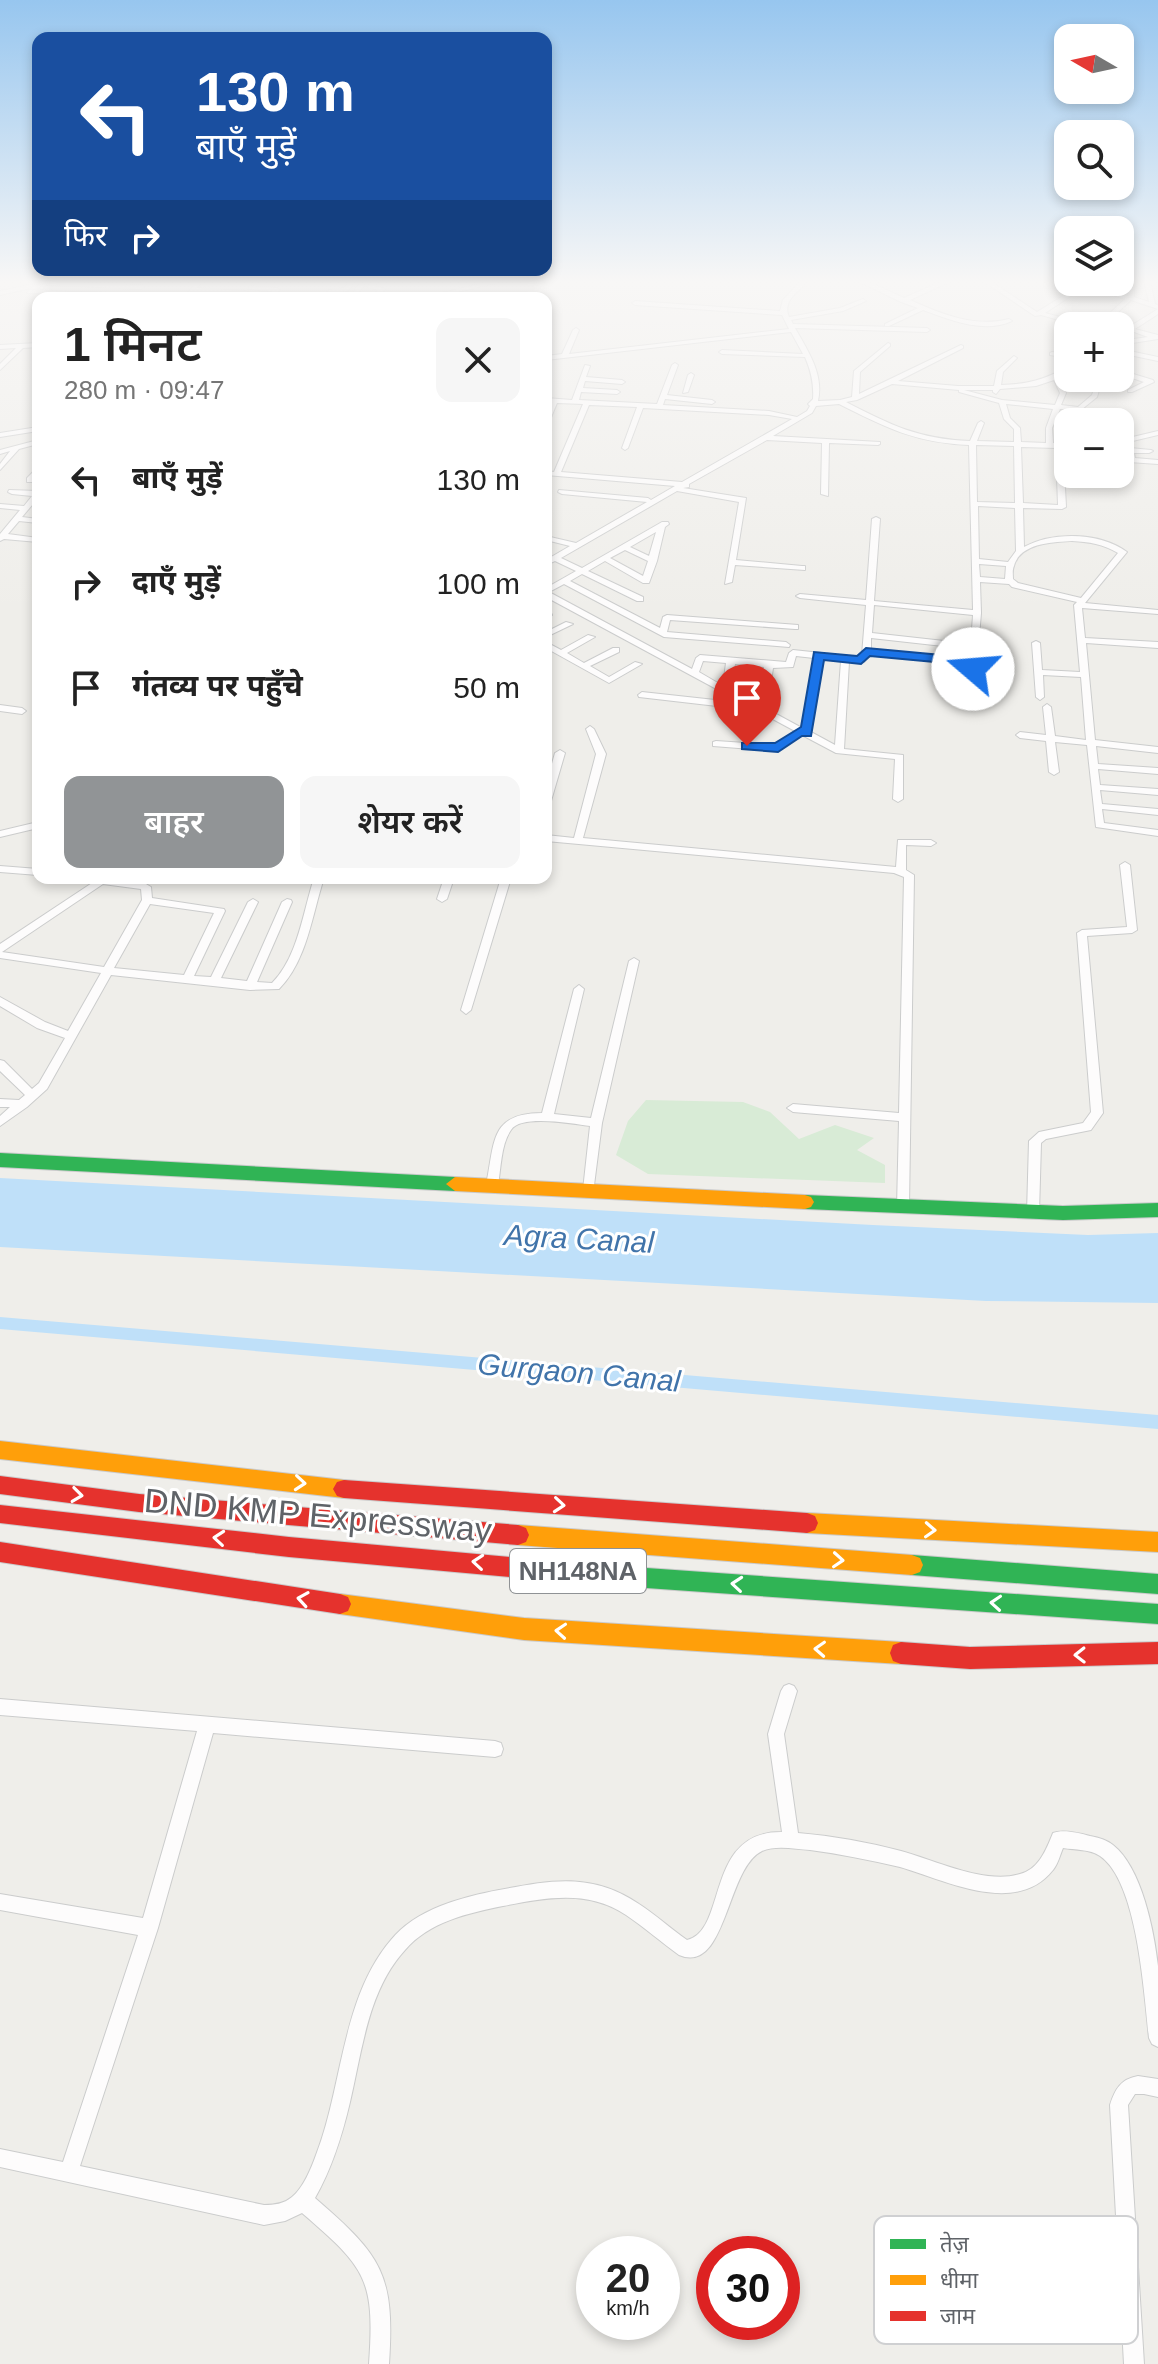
<!DOCTYPE html>
<html lang="hi">
<head>
<meta charset="utf-8">
<style>
  body { margin:0; font-family:Arial,"Noto Sans Devanagari",sans-serif; background:#f6f6f6; color:#222; height:100vh; display:flex; flex-direction:column; font-size:30px; white-space:nowrap }
  * { box-sizing:border-box; margin:0 }
  p { font-size:26px; color:#767676 }
  .icon { flex:none; width:44px; height:44px; fill:none; stroke:currentColor; stroke-width:2; stroke-linecap:round; stroke-linejoin:round }
  .map { position:relative; flex:1; overflow:hidden }
  .sheet { position:absolute; left:32px; top:292px; width:520px; height:592px; display:flex; flex-direction:column; background:#fff; border-radius:16px; box-shadow:0 4px 12px #0003 }
  .sheet>* { flex:none }
  .guide { position:absolute; left:32px; top:32px; width:520px; height:244px; border-radius:16px; box-shadow:0 4px 12px #0003; background:#1a4fa0; color:#fff; overflow:hidden }
  .needle { width:52px; rotate:279deg }
  .tools { position:absolute; left:1054px; top:24px; display:grid; gap:16px }
  .tools a { display:grid; place-items:center; width:80px; height:80px; border-radius:16px; background:#fff; box-shadow:0 4px 12px #0003; font-size:40px }
  .speed { position:absolute; left:576px; top:2236px; display:flex; gap:16px; font-size:40px; font-weight:700; text-align:center }
  .speed>* { display:grid; place-content:center; width:104px; height:104px; border-radius:50%; background:#fff; box-shadow:0 4px 12px #0003; line-height:1 }
  .speed small { font-size:20px; font-weight:400 }
  .speed .limit { border:12px solid #d22; background:#fff; color:#111 }
  .pin { position:absolute; display:grid; place-items:center; width:68px; height:68px; color:#fff; margin:-82px -34px; border-radius:50% 50% 50% 0; rotate:-45deg; box-shadow:0 0 8px #0007 }
  .pin .icon { rotate:45deg }
  .me { position:absolute; width:88px; margin:-44px; rotate:288deg; stroke-linejoin:round; filter:drop-shadow(0 0 6px #0008) }
  .turn { display:flex; align-items:center; gap:28px; height:168px; padding:0 32px; font-size:36px }
  .turn .icon { width:104px; height:104px; stroke-width:2.5 }
  .turn b { display:block; font-size:56px; line-height:68px }
  .then { display:flex; align-items:center; height:76px; padding:0 32px; background:#0003; gap:16px; font-size:30px }
  .round { display:grid; place-items:center; flex:none; width:84px; height:84px; border-radius:16px; background:#f6f6f6 }
  .headline { display:flex; align-items:center; justify-content:space-between; height:136px; padding:0 32px }
  h1 { font-size:48px; font-weight:600; line-height:60px }
  .cta { display:flex; gap:16px; margin-top:auto; padding:16px 32px }
  .cta a { flex:1; height:92px; border-radius:16px; background:#919496; color:#fff; font-size:32px; font-weight:600; line-height:92px; text-align:center }
  .cta a+a { background:#f6f6f6; color:#222 }
  ul { padding:0; list-style:none }
  li { display:flex; align-items:center; gap:24px; height:104px; padding:0 32px }
  li div { flex:1 }
  li b { display:block; font-size:30px }
  li em { font-style:normal }
  .map>svg:first-child { display:block }
</style>
</head>
<body>
<div class="map">
<svg width="1158" height="2364" viewBox="0 0 1158 2364">
  <rect width="100%" height="100%" fill="#efeeea"/>
  <path fill="#d8ebd6" d="M646 1100 743 1102 770 1112 799 1139 835 1125 874 1138 857 1150 885 1165V1183L648 1174 616 1155 628 1121Z"/>
  <path fill="#bfe0f9" d="M0 1178 873 1225 1088 1235 1158 1233V1303L986 1301 0 1247Z"/>
  <g fill="none" stroke-linecap="round" stroke-linejoin="round">
    <path fill="#bfe0f9" fill-rule="evenodd" d="M0 1317 1158 1415V1429L0 1329Z"/>
    <defs>
      <path id="street" d="M55 281 141 285 144 287 141 289 32 284 29 282Z
        M197 281H203L197 288 246 291 249 293 246 295 195 292 190 298H184Z
        M349 281H355L348 291 333 293 329 298H323L329 290 344 288Z
        M372 281H378L375 286 385 289 379 298H373L378 290 368 287Z
        M492 281H504L432 298H421Z
        M801 281H808C798 292 782 301 789 317L840 308 863 299 866 301 843 311 791 320 793 324 927 328 930 330 927 332 795 328C808 351 824 374 818 401L840 400 852 397 854 371 888 343 890 344V346L860 372 859 394 961 345 963 346V348L898 381 958 386H994L997 371 1014 356 1017 358 1003 372 1001 385C1029 384 1043 380 1068 367V372L1059 378 1066 393 1061 405 1078 407 1092 395 1095 386 1100 387 1097 397 1081 410 1060 409 1052 428 1053 443 1068 444V448H1063L1066 507 1062 509 1023 508 1024 547C1053 531 1100 532 1127 552L1085 603 1158 610V614L1082 608 1085 638 1158 642V648L1086 643 1095 740 1158 747V753L1096 746 1098 764 1158 768V774L1098 769 1100 785 1158 789V795L1100 790 1102 804 1158 809V815L1102 809 1104 823 1158 830V836L1096 827 1087 745 1055 742 1059 772 1054 775 1049 772 1046 741 1020 738 1016 735 1020 732 1046 735 1043 707 1047 704 1051 707 1055 736 1086 740 1081 677 1043 675 1044 697 1040 700 1036 697 1032 643 1036 641 1040 643 1042 670 1080 672 1074 605 1077 602 1012 587 1009 584 980 582 981 613 976 671H970L969 664 870 655 864 662H849L844 749 903 755V799L898 802 893 799 895 759 836 753 802 735 778 751 713 746V742L716 741 776 745 795 731 728 695 720 705 717 706 639 697 638 695 642 692 715 700 722 692 546 597V588L576 571 555 561 546 565V560L570 546 546 540V536L576 543 647 502 562 494 558 492 559 490 648 498 651 500 675 486 546 475V471L554 472 583 404 557 403 549 422 546 424V414L551 402H546V398L572 400 585 365 590 366 586 377 622 380 625 382 622 384 585 381 583 388 617 390 620 392 617 394 581 392 579 400 657 404 672 365 675 363 678 365 667 395 712 400 715 402 712 404 665 399 663 405 769 411 797 417 807 411 810 406 808 404 813 399C814 383 811 371 805 357L722 354 719 352 722 350 803 354 791 332 546 360V356L562 354 573 330 576 328 579 330 569 354 789 329 782 315 635 305 632 303 635 301 780 311 783 300ZM1054 380 1060 393 1055 405 1002 400 964 390H993V392L996 394 1000 389 1036 386ZM892 384 959 390V392L999 403 1004 419 1014 429V442L977 441 984 423 981 421 978 423 970 441C918 439 891 425 846 402L857 400ZM839 404C885 427 915 443 969 445L973 610 874 601 880 519 876 517 872 519 866 600 800 594 796 596 800 598 866 605 862 655 859 657 793 650 789 653 786 662 700 655 696 658 692 669 549 592 564 584 664 637 789 647 790 645 786 642 667 632 670 620 795 629H798V625L667 615 663 617 660 628 570 581 582 574 637 601H643V597L588 571 605 561 643 583H649L657 561 665 527 669 524 668 522H662L582 568 561 558 677 491 739 502 725 584 732 582 735 565 805 570V566H802L736 560 746 498 683 488 689 487V484L767 440 822 443 821 494 828 496 829 443 878 445 880 444V442L773 436 812 413 816 406ZM1006 404 1053 409 1046 428V443L1021 442 1020 428 1010 418ZM589 405 637 407 622 448 625 450 628 448 643 408 769 415 792 419 682 482 561 472ZM976 445 1014 446 1015 503 977 502ZM1021 447 1056 448 1058 505 1023 503ZM978 506 1015 508 1016 551 1008 562 979 559ZM656 532 649 556 630 547ZM1072 541C1089 542 1103 544 1118 553L1081 598 1018 583 1013 579C1013 575 1012 570 1014 566 1020 543 1053 542 1072 541ZM625 550 648 561 643 576 610 558ZM979 564 1006 566 1005 579 980 577ZM874 605 973 615 971 644 872 633ZM871 638 970 649 969 659 871 650ZM796 656 814 658 802 728 767 709 773 668 793 667ZM823 659 841 661 835 745 811 732ZM703 661 726 663 723 686 699 672ZM735 664 764 667 759 704 731 690Z
        M858 281H867L904 298 942 281H951L910 300C941 314 975 328 1009 319L1012 321C984 334 950 320 923 310L889 326H885V324L918 308 901 302Z
        M983 281H990L1037 312 1081 285 1079 282 1088 283 1128 296V281H1134V297L1149 302 1144 281H1150L1155 304 1158 305V309L1131 300 1116 314 1115 322 1129 327 1158 309V314L1135 329 1158 335V339L1120 345V341L1148 337 1109 323 1110 313 1125 299 1086 286 1045 313 1083 323 1081 326 1041 315 1035 316Z
        M360 283 365 284 355 298H349Z
        M29 285 31 288 0 295V291Z
        M250 286 277 288 280 290 277 292 248 289Z
        M29 290 133 294 136 296 133 298 27 293Z
        M244 295 265 298H242Z
        M38 343V347L23 348 0 370V364L16 348 0 349V345Z
        M1120 349 1158 357V361L1120 353Z
        M1052 352 1068 354V358L1050 355V353Z
        M1120 370 1153 380 1154 382 1132 392H1128V390L1144 382 1120 374Z
        M691 373 694 375 688 392 683 393 688 375Z
        M38 427V431L0 437V433Z
        M1158 431V435L1120 444V440Z
        M38 440V444L19 449 0 470V464L10 451 0 454V450Z
        M1130 448 1151 450 1153 451 1149 453H1134L1135 458 1158 460V464L1129 462 1127 452 1121 451 1120 449Z
        M35 470H38V476L33 482H27V478Z
        M9 490 38 491V498L22 517 38 519V523L19 521 8 534 38 538V542L4 539 0 541V534L20 510 0 508V504L24 506 32 496 12 494 8 492Z
        M546 613H551L552 615 546 618Z
        M566 622 573 624 546 637V632Z
        M588 635 595 637 567 653 584 663 613 648H619V652L590 666 609 677 635 662 642 664 609 683 546 648V642L561 650Z
        M0 705 22 708 26 711 22 714 0 711Z
        M590 726 594 729 606 754 583 838 896 867 898 840H931L936 843 931 846 906 845V870L914 875 909 1207 907 1210H899L897 1207 899 1121 793 1112 787 1108 793 1104 899 1113 904 877 894 873 546 841V835L574 838 596 754 586 729Z
        M560 750 565 753 551 801 546 804V785L555 753Z
        M38 822V828L0 837V831Z
        M1125 862 1130 865 1137 930 1132 933 1087 936 1103 1113 1091 1130 1046 1139 1041 1143 1039 1213 1037 1216H1029L1027 1213 1029 1141 1039 1132 1083 1123 1091 1112 1077 933 1082 930 1127 927 1120 865Z
        M0 866 38 869V875L0 872Z
        M76 878H103L146 884 151 887 152 898 224 909 225 911 194 976 211 977 248 902 253 899 258 902 221 978 247 981 282 902 287 899 291 900 292 902 257 982 272 983C298 957 303 912 314 878H324C312 915 307 961 279 989L250 990 111 975 47 1089 27 1107 0 1126V1116L10 1107H0V1099L19 1100 25 1095 0 1071V1060L4 1061 32 1089 39 1083 65 1038 37 1028 0 1006V997L45 1022 68 1031 101 973 0 958V944L92 883 77 880ZM103 884 141 889 142 900 104 967 2 952ZM150 904 214 913 184 975 114 968Z
        M444 878H454L447 899 442 902 437 899Z
        M501 878H511L471 1010 466 1014 461 1010Z
        M634 958 639 961 602 1123 593 1193 589 1194 583 1190 590 1126C573 1124 521 1114 511 1130 501 1144 501 1168 498 1185L496 1188H488L486 1185C495 1143 489 1113 542 1113L574 989 579 985 584 989 554 1114 591 1118 629 961Z
        M789 1684 794 1686 797 1691 784 1734 798 1833C833 1836 867 1842 901 1851 935 1860 985 1885 1020 1874 1039 1869 1046 1850 1053 1833 1063 1829 1079 1833 1090 1836 1097 1837 1107 1840 1113 1845 1142 1868 1154 1931 1158 1966 1158 1992 1158 2020 1158 2047L1152 2044 1149 2038C1144 1994 1138 1882 1100 1856 1090 1849 1075 1850 1063 1848 1060 1855 1058 1864 1053 1870 1016 1917 945 1880 900 1867 870 1860 840 1854 810 1850 795 1849 776 1845 762 1851 726 1868 727 1975 679 1955 661 1942 644 1927 626 1915 587 1889 545 1898 503 1906 468 1913 429 1922 405 1950 368 1990 362 2051 350 2102 342 2136 332 2168 315 2198 382 2256 395 2274 389 2364H369C375 2279 366 2268 302 2213L285 2221 264 2225 0 2167V2149L63 2162 138 1935 0 1910V1894L143 1918 197 1731 0 1715V1699L495 1741 501 1743 503 1749 501 1755 495 1757 213 1733 158 1928 80 2166 264 2205C274 2205 284 2204 292 2197 303 2188 311 2169 316 2155 343 2086 341 1999 391 1940 416 1909 462 1897 499 1890 551 1880 592 1872 639 1904 656 1915 671 1929 687 1940 728 1931 704 1831 782 1832L768 1734 781 1691 784 1686Z
        M1138 2076 1158 2079V2097L1144 2094H1135L1128 2105 1144 2364H1124L1110 2105C1115 2089 1121 2079 1138 2076Z"/>
      <path id="fast" d="M0 1153 455 1177 464 1184 455 1191 0 1167Z
        M805 1195 1063 1206 1158 1203V1217L1063 1220 805 1209 799 1207 796 1202 799 1197Z
        M912 1555 1158 1574V1594L912 1575 904 1572 901 1565 904 1558Z
        M575 1563 1158 1604V1624L575 1583 567 1580 564 1573 567 1566Z"/>
      <path id="slow" d="M455 1177 805 1195 811 1197 814 1202 811 1207 805 1209 455 1191 446 1184Z
        M0 1441 344 1480 351 1482 355 1489 351 1496 344 1498 0 1459Z
        M807 1513 1158 1532V1552L807 1533 799 1530 796 1523 799 1516Z
        M518 1525 912 1555 920 1558 923 1565 920 1572 912 1575 518 1545 510 1542 507 1535 510 1528Z
        M340 1594 524 1618 901 1642 909 1645 912 1653 909 1661 901 1664 524 1640 340 1614 332 1611 329 1604 332 1597Z"/>
      <path id="jam" d="M0 1476 139 1494 518 1525 526 1528 529 1535 526 1542 518 1545 139 1512 0 1494Z
        M344 1480 807 1513 815 1516 818 1523 815 1530 807 1533 344 1498 337 1496 333 1489 337 1482Z
        M0 1505 289 1537 575 1563 583 1566 586 1573 583 1580 575 1583 289 1557 0 1523Z
        M0 1542 340 1594 348 1597 351 1604 348 1611 340 1614 0 1562Z
        M901 1642 970 1647 1158 1642V1664L970 1669 901 1664 893 1661 890 1653 893 1645Z"/>
    </defs>
    <use href="#street" stroke="#cbcccc" stroke-width="2"/>
    <use href="#fast" stroke="#cacacb" stroke-width="2"/>
    <use href="#slow" stroke="#cacacb" stroke-width="2"/>
    <use href="#jam" stroke="#cacacb" stroke-width="2"/>
    <use href="#street" fill="#fdfcfc" fill-rule="evenodd"/>
    <use href="#fast" fill="#30b455" fill-rule="evenodd"/>
    <use href="#slow" fill="#ff9f0a" fill-rule="evenodd"/>
    <use href="#jam" fill="#e5322d" fill-rule="evenodd"/>
  </g>
  <defs><path id="oneway-chevron" d="M-2-3.5L2.5 0L-2 3.5" fill="none" stroke-width="1.6" stroke-linecap="round" stroke-linejoin="round" transform="scale(2)"/></defs>
  <g stroke="#fff">
    <use href="#oneway-chevron" transform="translate(300 1483) rotate(5)"/>
    <use href="#oneway-chevron" transform="translate(77 1495) rotate(7)"/>
    <use href="#oneway-chevron" transform="translate(559 1505) rotate(5)"/>
    <use href="#oneway-chevron" transform="translate(930 1530) rotate(3)"/>
    <use href="#oneway-chevron" transform="translate(219 1538) rotate(-175)"/>
    <use href="#oneway-chevron" transform="translate(838 1560) rotate(4)"/>
    <use href="#oneway-chevron" transform="translate(478 1562) rotate(-175)"/>
    <use href="#oneway-chevron" transform="translate(737 1584) rotate(-175)"/>
    <use href="#oneway-chevron" transform="translate(303 1599) rotate(-171)"/>
    <use href="#oneway-chevron" transform="translate(996 1603) rotate(-176)"/>
    <use href="#oneway-chevron" transform="translate(561 1631) rotate(-176)"/>
    <use href="#oneway-chevron" transform="translate(820 1649) rotate(-177)"/>
    <use href="#oneway-chevron" transform="translate(1080 1655) rotate(179)"/>
  </g>
  <linearGradient id="sky" x2="0" y2="1"><stop stop-color="#97c6ef"/><stop offset="0.46" stop-color="#f8f7f6"/><stop offset="1" stop-color="#f8f7f6" stop-opacity="0"/></linearGradient>
  <rect width="1158" height="612" fill="url(#sky)"/>
  <path fill="#1a73e8" stroke="#114b97" stroke-width="2" d="M866 648 974 658 980 662 979 669 973 673 968 672 967 665 870 656 861 664 824 660 811 736H802L778 752 742 749V743H775L801 727 814 652 857 656Z"/>
  <g text-anchor="middle" stroke-width="6" stroke-linejoin="round" paint-order="stroke">
    <rect fill="#fff" stroke="#8f9295" stroke-width="2" x="510" y="1549" width="136" height="44" rx="6"/>
    <g font-size="26" font-weight="bold" fill="#5f6368">
      <text x="578" y="1580">NH148NA</text>
    </g>
    <g font-size="30" font-style="italic" fill="#4174aa" stroke="#fff">
      <text transform="translate(579 1239) rotate(3)" y="10">Agra Canal</text>
      <text transform="translate(579 1373) rotate(5)" y="10">Gurgaon Canal</text>
    </g>
    <g font-size="34" fill="#5f6368" stroke="#fff">
      <text transform="translate(318 1515) rotate(5)" y="12">DND KMP Expressway</text>
    </g>
  </g>
  <rect x="874" y="2216" width="264" height="128" rx="12" fill="#fff" stroke="#cfd0d2" stroke-width="2"/>
  <rect x="890" y="2239" width="36" height="10" fill="#30b455"/>
  <rect x="890" y="2275" width="36" height="10" fill="#ff9f0a"/>
  <rect x="890" y="2311" width="36" height="10" fill="#e5322d"/>
  <g font-size="22" fill="#5f6368">
    <text x="940" y="2252">तेज़</text>
    <text x="940" y="2288">धीमा</text>
    <text x="940" y="2324">जाम</text>
  </g>
</svg>
<div class="tools">
<a><svg class="needle" viewBox="-14 -14 28 28"><path d="M0-13l5 13h-10z" fill="#e53935"/><path d="M0 13l5-13h-10z" fill="#767676"/></svg></a>
<a><svg class="icon" aria-label="search" viewBox="0 0 24 24"><circle cx="10" cy="10" r="6"/><path d="M15 15l6 6"/></svg></a>
<a><svg class="icon" aria-label="layers" viewBox="0 0 24 24"><path d="M12 4l9 5-9 5-9-5zM3 14l9 5 9-5"/></svg></a>
<a>+</a>
<a>−</a>
</div>
<div class="speed"><div>20<small>km/h</small></div><div class="limit">30</div></div>
<div class="pin" style="left:747px;top:746px;background:#d93025"><svg class="icon" aria-label="arrive" viewBox="0 0 24 24"><path d="M6 21V4h12l-3 4 3 4H6"/></svg></div>
<svg class="me" style="left:973px;top:669px" viewBox="-20 -20 40 40"><circle r="19" fill="#fff"/><path d="M0-13L10 11 0 6-10 11z" fill="#1a73e8"/></svg>
<div class="guide">
<div class="turn"><svg class="icon" aria-label="left" viewBox="0 0 24 24"><path d="M17 20v-9H6M10 6l-5 5 5 5"/></svg><div><b>130 m</b>बाएँ मुड़ें</div></div>
<div class="then">फिर<svg class="icon" aria-label="right" viewBox="0 0 24 24"><path d="M7 20v-9h11M14 6l5 5-5 5"/></svg></div>
</div>
<section class="sheet">
<div class="headline"><div><h1>1 मिनट</h1><p>280 m · 09:47</p></div><a class="round"><svg class="icon" aria-label="close" viewBox="0 0 24 24"><path d="M6 6l12 12M18 6L6 18"/></svg></a></div>
<ul>
<li><svg class="icon" aria-label="left" viewBox="0 0 24 24"><path d="M17 20v-9H6M10 6l-5 5 5 5"/></svg><div><b>बाएँ मुड़ें</b></div><em>130 m</em></li>
<li><svg class="icon" aria-label="right" viewBox="0 0 24 24"><path d="M7 20v-9h11M14 6l5 5-5 5"/></svg><div><b>दाएँ मुड़ें</b></div><em>100 m</em></li>
<li><svg class="icon" aria-label="arrive" viewBox="0 0 24 24"><path d="M6 21V4h12l-3 4 3 4H6"/></svg><div><b>गंतव्य पर पहुँचे</b></div><em>50 m</em></li>
</ul>
<div class="cta"><a>बाहर</a><a>शेयर करें</a></div>
</section>
</div>
</body>
</html>
